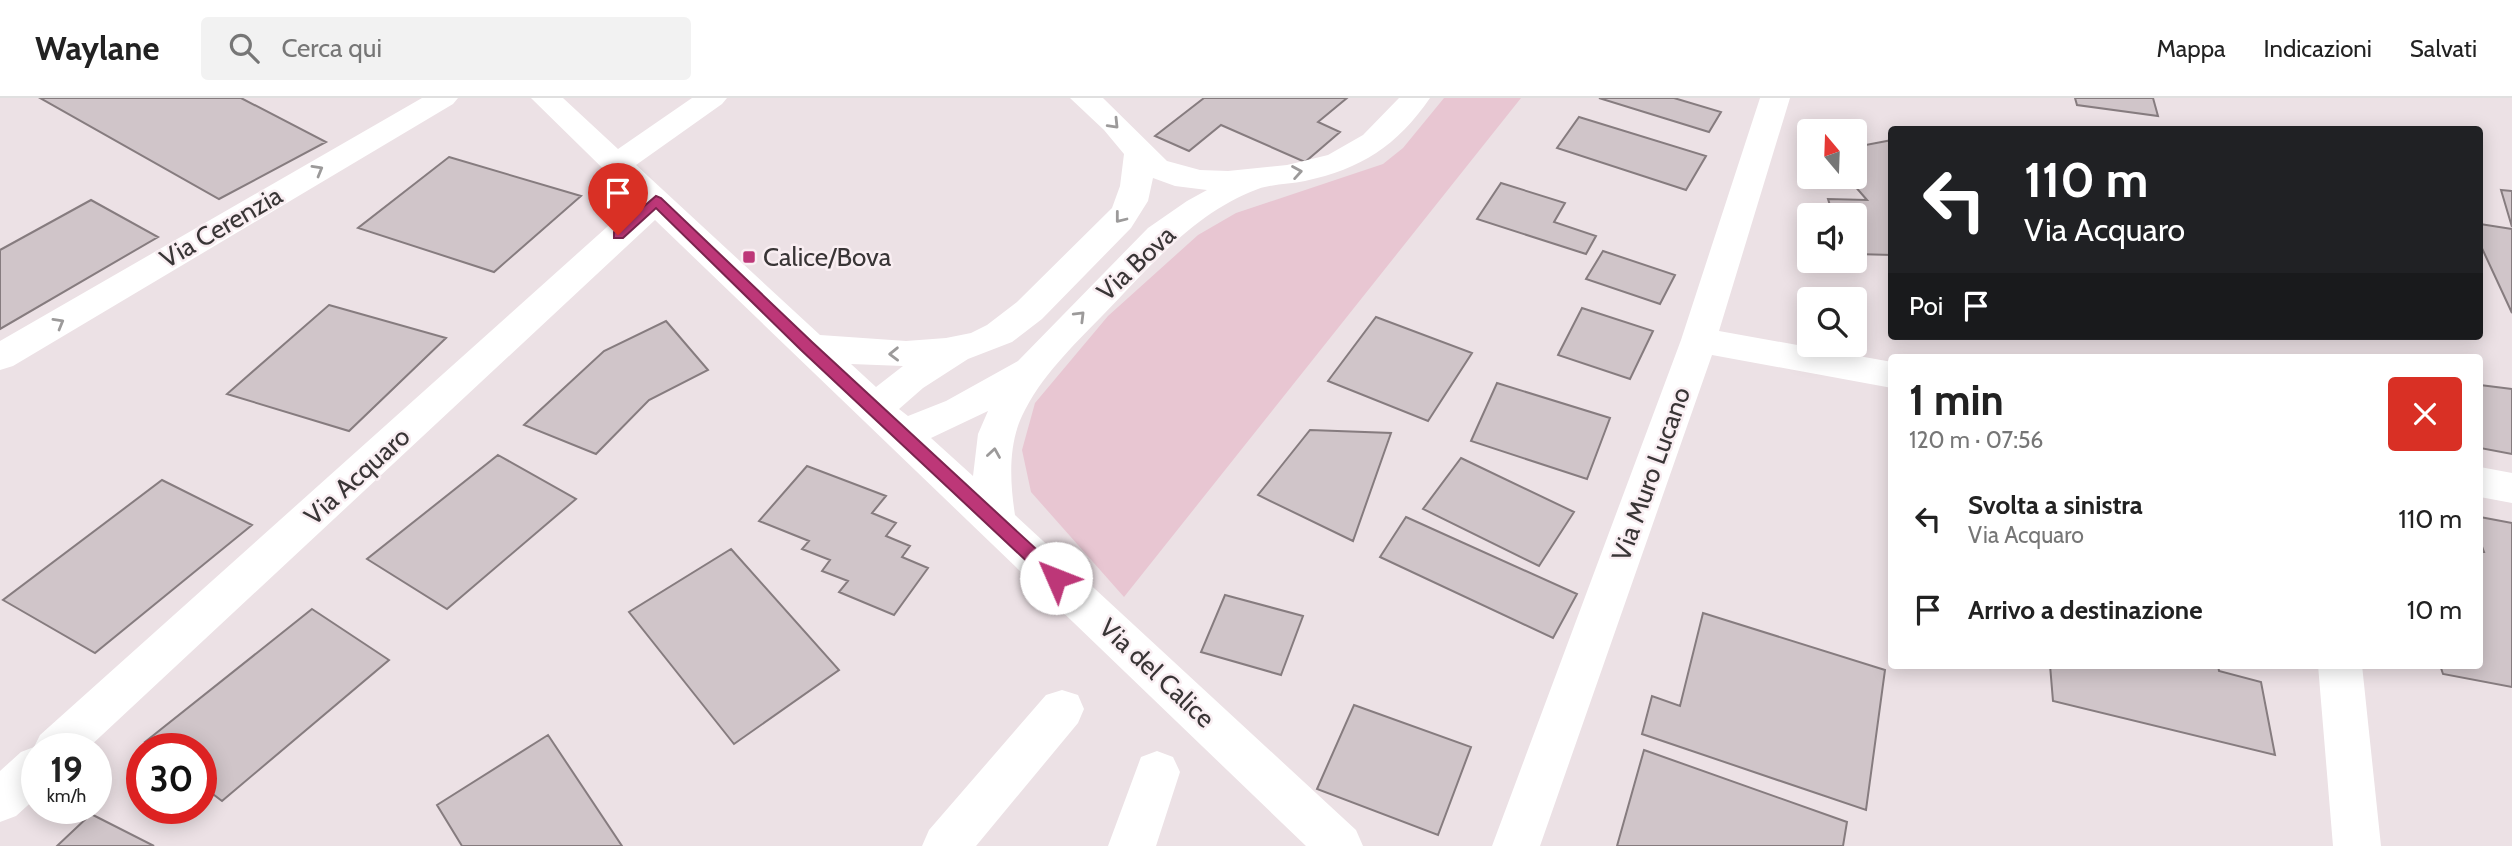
<!DOCTYPE html>
<html lang="it">
<head>
<meta charset="utf-8">
<style>
  body { margin:0; font-family:Cabin,sans-serif; background:#f2f2f2; color:#222; height:100vh; display:flex; flex-direction:column; font-size:26px; white-space:nowrap }
  * { box-sizing:border-box; margin:0 }
  p { font-size:23px; color:#767676 }
  .icon { flex:none; width:38px; height:38px; fill:none; stroke:currentColor; stroke-width:2; stroke-linecap:round; stroke-linejoin:round }
  .map { position:relative; flex:1; overflow:hidden }
  .sheet { position:absolute; left:1888px; top:256px; width:595px; height:315px; display:flex; flex-direction:column; background:#fff; border-radius:7px; box-shadow:0 4px 18px #0003 }
  .sheet>* { flex:none }
  .top-card { position:absolute; left:1888px; top:28px; width:595px; height:214px; border-radius:7px; box-shadow:0 4px 18px #0003; background:#202124; color:#fff; overflow:hidden }
  .needle { width:46px; rotate:341deg }
  .tools { position:absolute; left:1797px; top:21px; display:grid; gap:14px }
  .tools a { display:grid; place-items:center; width:70px; height:70px; border-radius:7px; background:#fff; box-shadow:0 4px 18px #0003; font-size:35px }
  .speed { position:absolute; left:21px; top:635px; display:flex; gap:14px; font-size:35px; font-weight:700; text-align:center }
  .speed>* { display:grid; place-content:center; width:91px; height:91px; border-radius:50%; background:#fff; box-shadow:0 4px 18px #0003; line-height:1 }
  .speed small { font-size:18px; font-weight:400 }
  .speed .limit { border:10px solid #d22; background:#fff; color:#111 }
  .pin { position:absolute; display:grid; place-items:center; width:60px; height:60px; color:#fff; margin:-72px -30px; border-radius:50% 50% 50% 0; rotate:-45deg; box-shadow:0 0 7px #0007 }
  .pin .icon { rotate:45deg }
  .me { position:absolute; width:77px; margin:-38px; rotate:314deg; stroke-linejoin:round; filter:drop-shadow(0 0 5px #0008) }
  .turn { display:flex; align-items:center; gap:24px; height:147px; padding:0 21px; font-size:32px }
  .turn .icon { width:91px; height:91px; stroke-width:2.5 }
  .turn b { display:block; font-size:49px; line-height:60px }
  .then { display:flex; align-items:center; height:66px; padding:0 21px; background:#0003; gap:14px; font-size:26px }
  .round { display:grid; place-items:center; flex:none; width:74px; height:74px; border-radius:7px; background:#f2f2f2 }
  .summary { display:flex; align-items:center; justify-content:space-between; height:119px; padding:0 21px }
  h1 { font-size:42px; font-weight:700; line-height:52px }
  ul { padding:0; list-style:none }
  li { display:flex; align-items:center; gap:21px; height:91px; padding:0 21px }
  li div { flex:1 }
  li b { display:block; font-size:26px }
  li em { font-style:normal }
  header { display:flex; align-items:center; gap:42px; box-sizing:border-box; height:98px; padding:0 35px; background:#fff; border-bottom:2px solid #e0e0e0 }
  header strong { font-size:33px }
  nav { display:flex; gap:38px; margin-inline-start:auto; font-size:24px }
  .search { width:490px; height:63px; background:#f2f2f2; display:flex; align-items:center; gap:18px; box-sizing:border-box; padding:0 24px; border-radius:7px; color:#767676; font-size:26px }
  .map>svg:first-child { display:block }
</style>
</head>
<body>
<header>
<strong>Waylane</strong>
<div class="search"><svg class="icon" aria-label="search" viewBox="0 0 24 24"><circle cx="10" cy="10" r="6"/><path d="M15 15l6 6"/></svg>Cerca qui</div>
<nav><a>Mappa</a><a>Indicazioni</a><a>Salvati</a></nav>
</header>
<div class="map">
<svg width="2512" height="748" viewBox="0 0 2512 748">
  <rect width="100%" height="100%" fill="#ece1e5"/>
  <path fill="#e8c6d2" d="M1444 0H1521L1124 499 1031 394 1022 352 1035 305 1108 218 1198 137 1236 115 1383 66 1403 50Z"/>
  <path fill="#d0c5c9" stroke="#867c7f" stroke-width="2" d="M40 0H241L326 44 219 101Z
    M1204 0H1347L1318 24 1340 34 1305 64 1221 27 1189 53 1155 38Z
    M1599 0H1674L1721 14 1709 34Z
    M2075 0H2153L2158 18 2077 7Z
    M1579 19 1706 58 1686 92 1557 50Z
    M1892 42V157L1855 156V117H1833L1828 101 1867 102 1847 79H1855V49Z
    M449 59 581 98 494 174 358 130Z
    M1501 85 1565 105 1554 124 1596 138 1586 156 1477 121Z
    M2501 92 2512 93V129Z
    M91 102 158 139 0 231V152Z
    M2480 126 2512 131V215L2480 146Z
    M1603 153 1675 177 1660 206 1586 181Z
    M329 207 446 240 349 333 227 296Z
    M1582 210 1653 233 1630 281 1558 257Z
    M1376 219 1472 255 1428 323 1328 283Z
    M666 223 708 272 649 302 596 356 524 327 604 253Z
    M1497 285 1610 320 1587 381 1471 343Z
    M2480 287 2512 291V356L2480 350Z
    M1310 332 1391 335 1353 443 1258 397Z
    M498 357 576 401 447 511 367 461Z
    M1461 360 1574 414 1539 468 1423 411Z
    M807 368 886 398 872 415 896 425 886 438 910 448 902 459 928 470 894 517 839 494 848 483 822 473 830 462 802 451 809 443 759 423Z
    M162 382 252 427 95 555 3 502Z
    M1406 419 1577 496 1553 540 1380 459Z
    M2480 419 2512 425V589L2443 576 2440 567H2480V454H2484L2480 443Z
    M731 451 839 572 734 646 629 514Z
    M1225 497 1303 518 1281 577 1201 554Z
    M312 511 389 562 222 703 201 687V651H154L145 644Z
    M1703 515 1885 572 1866 712 1642 636 1652 598 1680 608Z
    M2050 567H2218L2219 573 2261 584 2275 657 2053 603Z
    M1354 607 1471 649 1438 737 1317 691Z
    M548 637 622 748H462L437 707Z
    M1644 652 1847 724 1843 748H1617Z
    M91 716 154 748H57Z"/>
  <g fill="none" stroke-linecap="round" stroke-linejoin="round">
    <path fill="#fff" fill-rule="evenodd" d="M422 0H458L453 6 13 268 0 272V243Z
      M531 0H563L618 51 692 0H727L722 6 636 67 820 237 906 243 946 240 971 235 987 227 1017 204 1112 110 1120 88 1124 56 1104 32 1070 0H1103L1167 63 1200 72 1228 73 1287 67 1328 57 1363 37 1399 0H1430C1397 48 1361 71 1305 83 1290 86 1272 86 1258 91 1193 115 1148 171 1102 218 1072 249 1041 278 1022 318 1008 348 1010 385 1015 417L1356 732 1363 748H1306L655 122 87 651H37V699L16 718 0 724V673L21 654 34 649 40 637 636 103ZM1153 80 1175 88 1207 92 1187 103 1148 130 1018 263 946 303 908 318 899 311 923 290 968 261 1012 244 1042 221 1131 130 1148 103ZM851 266 903 268 876 289ZM988 313 978 336 973 378 931 340Z
      M1760 0H1790L1719 233 1892 264V290L1712 257 1540 748H1492L1681 242Z
      M2480 369 2512 375V405L2480 399Z
      M2318 567H2362L2381 748H2333Z
      M1062 592 1078 597 1084 611 1078 625 976 748H922L929 732 1046 597Z
      M1157 653 1173 659 1180 674 1156 748H1108L1141 659Z"/>
  </g>
  <defs><path id="oneway-chevron" d="M-2-3.5L2.5 0L-2 3.5" fill="none" stroke-width="1.6" stroke-linecap="round" stroke-linejoin="round" transform="scale(1.75)"/></defs>
  <g stroke="#9c9a9a">
    <use href="#oneway-chevron" transform="translate(1114 26) rotate(46)"/>
    <use href="#oneway-chevron" transform="translate(318 72) rotate(-30)"/>
    <use href="#oneway-chevron" transform="translate(1297 74) rotate(-10)"/>
    <use href="#oneway-chevron" transform="translate(1120 120) rotate(128)"/>
    <use href="#oneway-chevron" transform="translate(1080 218) rotate(-45)"/>
    <use href="#oneway-chevron" transform="translate(59 225) rotate(-30)"/>
    <use href="#oneway-chevron" transform="translate(894 256) rotate(179)"/>
    <use href="#oneway-chevron" transform="translate(994 355) rotate(-81)"/>
  </g>
  <path fill="#bd3778" stroke="#7b244e" stroke-width="2" d="M656 98 661 100 812 244 1062 475 1065 480 1062 485H1050L801 252 656 110 623 140H614V134Z"/>
  <rect fill="#bd3778" stroke="#f9eef2" stroke-width="2.5" x="742" y="152" width="14" height="14" rx="3.5"/>
  <g text-anchor="middle" stroke-width="5" stroke-linejoin="round" paint-order="stroke">
    <g font-size="26" fill="#393536" stroke="#f9eef2">
      <text transform="translate(221 129) rotate(-30)" y="9">Via Cerenzia</text>
      <text transform="translate(1136 165) rotate(-43)" y="9">Via Bova</text>
      <text transform="translate(1651 376) rotate(-70)" y="9">Via Muro Lucano</text>
      <text transform="translate(357 378) rotate(-42)" y="9">Via Acquaro</text>
      <text transform="translate(1157 575) rotate(43)" y="9">Via del Calice</text>
    </g>
    <g font-size="26" fill="#393536" stroke="#f9eef2" text-anchor="start">
      <text x="763" y="168">Calice/Bova</text>
    </g>
  </g>
</svg>
<div class="tools">
<a><svg class="needle" viewBox="-14 -14 28 28"><path d="M0-13l5 13h-10z" fill="#e53935"/><path d="M0 13l5-13h-10z" fill="#767676"/></svg></a>
<a><svg class="icon" aria-label="sound" viewBox="0 0 24 24"><path d="M4 9h4l5-4v14l-5-4H4zM17 9q2 3 0 6"/></svg></a>
<a><svg class="icon" aria-label="search" viewBox="0 0 24 24"><circle cx="10" cy="10" r="6"/><path d="M15 15l6 6"/></svg></a>
</div>
<div class="speed"><div>19<small>km/h</small></div><div class="limit">30</div></div>
<div class="pin" style="left:618px;top:137px;background:#d93025"><svg class="icon" aria-label="arrive" viewBox="0 0 24 24"><path d="M6 21V4h12l-3 4 3 4H6"/></svg></div>
<svg class="me" style="left:1056px;top:480px" viewBox="-20 -20 40 40"><circle r="19" fill="#fff"/><path d="M0-13L10 11 0 6-10 11z" fill="#bd3778"/></svg>
<div class="top-card">
<div class="turn"><svg class="icon" aria-label="left" viewBox="0 0 24 24"><path d="M17 20v-9H6M10 6l-5 5 5 5"/></svg><div><b>110 m</b>Via Acquaro</div></div>
<div class="then">Poi<svg class="icon" aria-label="arrive" viewBox="0 0 24 24"><path d="M6 21V4h12l-3 4 3 4H6"/></svg></div>
</div>
<section class="sheet">
<div class="summary"><div><h1>1 min</h1><p>120 m · 07:56</p></div><a class="round" style="background:#d93025;color:#fff"><svg class="icon" aria-label="close" viewBox="0 0 24 24"><path d="M6 6l12 12M18 6L6 18"/></svg></a></div>
<ul>
<li><svg class="icon" aria-label="left" viewBox="0 0 24 24"><path d="M17 20v-9H6M10 6l-5 5 5 5"/></svg><div><b>Svolta a sinistra</b><p>Via Acquaro</p></div><em>110 m</em></li>
<li><svg class="icon" aria-label="arrive" viewBox="0 0 24 24"><path d="M6 21V4h12l-3 4 3 4H6"/></svg><div><b>Arrivo a destinazione</b></div><em>10 m</em></li>
</ul>
</section>
</div>
</body>
</html>
